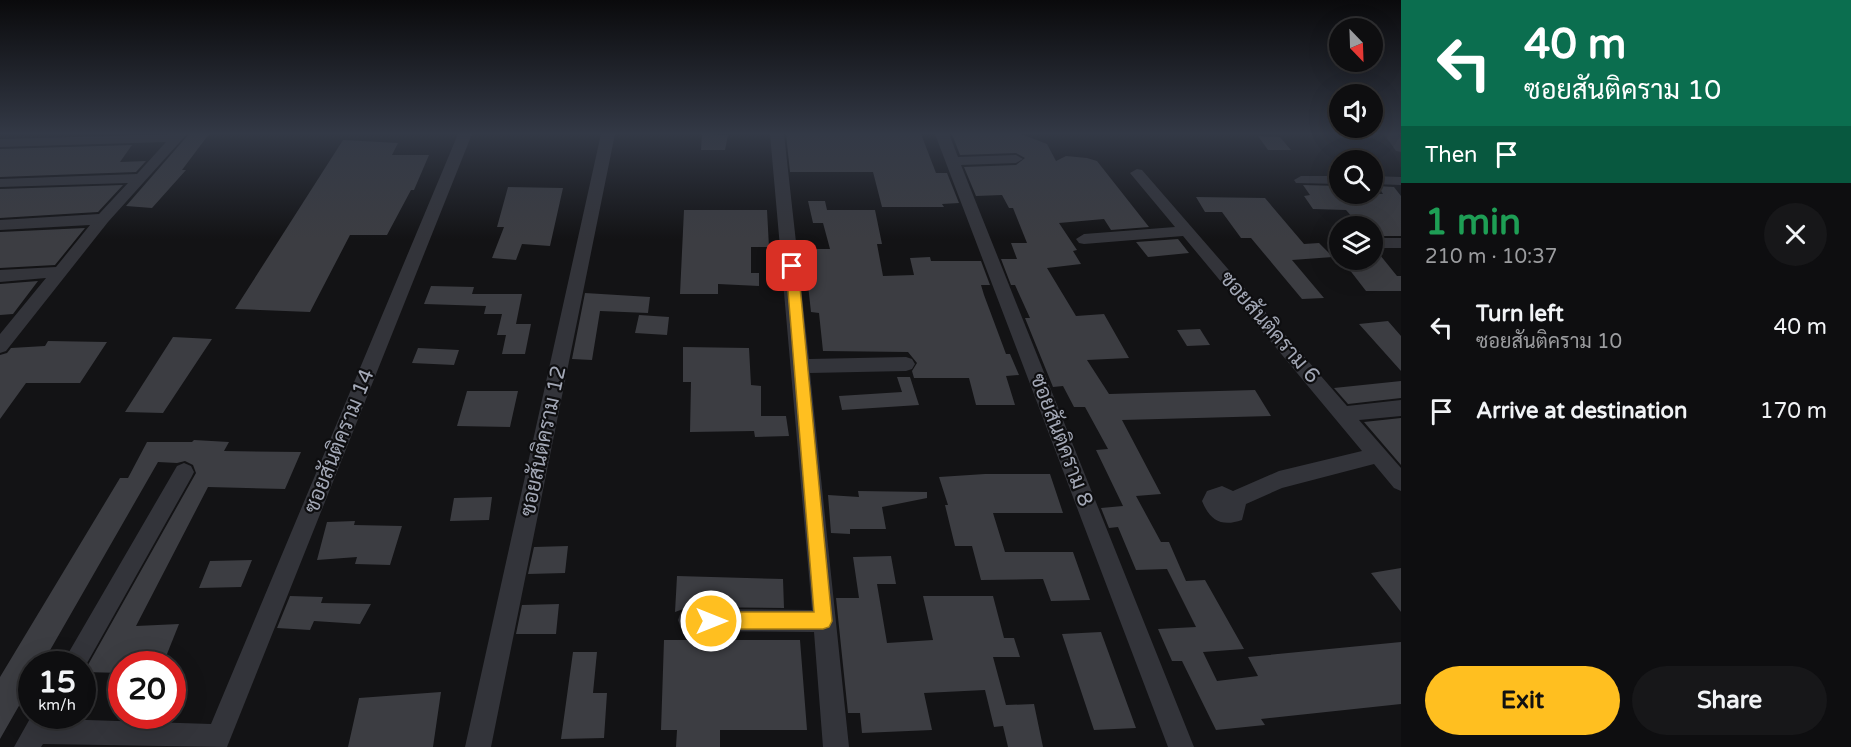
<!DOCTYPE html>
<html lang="en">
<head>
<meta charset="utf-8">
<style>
  body { margin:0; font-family:"Varela Round",Sarabun,sans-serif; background:#171719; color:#f1f3f6; height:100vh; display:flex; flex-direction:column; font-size:22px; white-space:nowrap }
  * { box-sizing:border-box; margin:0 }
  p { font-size:20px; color:#9b9c9f }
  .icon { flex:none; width:33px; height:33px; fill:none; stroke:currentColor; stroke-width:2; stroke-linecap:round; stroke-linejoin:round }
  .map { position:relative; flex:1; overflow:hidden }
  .side { display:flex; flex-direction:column; background:#0e0e10; width:450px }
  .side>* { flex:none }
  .top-card { background:#0b6e4f; color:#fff; overflow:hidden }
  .needle { width:39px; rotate:157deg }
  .controls { position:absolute; left:1329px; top:18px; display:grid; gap:12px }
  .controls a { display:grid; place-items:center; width:54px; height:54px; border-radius:50%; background:#0e0e10; box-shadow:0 6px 24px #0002,0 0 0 2px #2e2e30; font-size:30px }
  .speed { position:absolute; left:18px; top:651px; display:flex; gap:12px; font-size:30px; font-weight:700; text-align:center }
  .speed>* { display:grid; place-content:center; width:78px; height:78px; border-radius:50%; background:#0e0e10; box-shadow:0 6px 24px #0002,0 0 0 2px #2e2e30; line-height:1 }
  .speed small { font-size:15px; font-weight:400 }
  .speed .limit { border:9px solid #d22; background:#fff; color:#111 }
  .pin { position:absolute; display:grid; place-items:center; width:51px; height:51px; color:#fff; margin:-26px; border-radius:12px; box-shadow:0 3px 9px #0006 }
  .me { position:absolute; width:66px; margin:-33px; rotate:90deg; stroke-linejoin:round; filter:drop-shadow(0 0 4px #0008) }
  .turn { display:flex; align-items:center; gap:21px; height:126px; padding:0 24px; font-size:27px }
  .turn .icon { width:78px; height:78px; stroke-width:2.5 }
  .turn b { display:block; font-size:42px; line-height:51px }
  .then { display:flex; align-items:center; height:57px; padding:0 24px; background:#0003; gap:12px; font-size:22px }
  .round { display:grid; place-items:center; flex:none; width:63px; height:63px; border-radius:32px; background:#171719 }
  .head { display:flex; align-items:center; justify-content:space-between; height:102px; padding:0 24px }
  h1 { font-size:36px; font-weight:800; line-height:45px; color:#1e9e55 }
  .button { display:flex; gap:12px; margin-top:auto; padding:12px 24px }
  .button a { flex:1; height:69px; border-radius:36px; background:#ffbf20; color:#111; font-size:24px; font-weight:800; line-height:69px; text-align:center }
  .button a+a { background:#171719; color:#f1f3f6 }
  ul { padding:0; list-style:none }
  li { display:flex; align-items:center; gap:18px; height:84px; padding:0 24px }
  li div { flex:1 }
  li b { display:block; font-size:22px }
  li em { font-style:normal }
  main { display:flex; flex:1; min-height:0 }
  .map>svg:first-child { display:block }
</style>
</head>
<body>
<main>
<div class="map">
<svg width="1401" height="747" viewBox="0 0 1401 747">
  <rect width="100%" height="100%" fill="#131315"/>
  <path fill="#3c3d42" d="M189 134H209L182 170H186L152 208 126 206Z
    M702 134 728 135 725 150H701Z
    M786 134H921L936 173H947L959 203 942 204 944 207H882L873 172H790Z
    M952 134H1021L1047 144 1056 161 1066 156 1087 158 1097 161 1149 227 1111 230 1104 219 1059 223 1077 250 1073 251 1081 264 1047 268 1076 316 1104 314 1129 358 1087 360 1109 394 1255 390 1271 416 1122 420 1161 494 1136 496 1161 542H1169L1186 581 1205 580 1244 649 1203 652 1217 681 1258 676 1248 657 1401 642V704L1261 719 1265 725 1216 730 1182 661H1172L1158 629 1196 627 1167 569 1136 570 1118 527 1109 528 1101 508 1123 506 1096 450 1108 449 1085 407H1074L1063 386 1053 387 1025 318H1030L1015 285H1011L1001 259H1017L1011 243H1027L1013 208H1009L1002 195 976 196 964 167 1016 165 1025 158 1016 153 960 155Z
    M1258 136 1280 137 1291 150H1268Z
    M343 140 398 143 392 155H429L414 190H411L387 235H350L310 312 235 309Z
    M132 145 120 162 146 161 136 172 0 177V149Z
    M123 185 98 212 0 218V189Z
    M1303 185 1340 186V194H1383L1378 186 1394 187 1401 196V236H1372V226H1360L1346 210 1313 209 1304 196 1310 195Z
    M508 187 563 188 550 246 522 244 516 260 492 258 504 227H497Z
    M1196 197 1265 198 1304 244 1319 243 1333 257 1292 260 1324 298 1302 299 1251 238H1241L1222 212H1205Z
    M808 201H825L827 210H875L882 244H877L883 276 914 275 910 258 930 257 931 261H981L990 285H981L984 295 1006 354H1010L1019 375 1006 376 1015 405H976L969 378H914L912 371 917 363 908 352 823 351 819 313 811 312 804 249H830L823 223H813Z
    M684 210H767L769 247H751V273H759V286L718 284V294H680Z
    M85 228 55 265 0 268V232Z
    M1178 239 1189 253 1148 257 1136 242Z
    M1372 250H1376L1397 276H1401V291H1366L1342 260H1372Z
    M38 281 13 314 0 315V284Z
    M431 286 474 287 472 294H522L516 324H531L525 354H502L506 335H497L502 314H484L486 306 424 304Z
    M585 293 650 297 648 313 600 311 592 360 572 359Z
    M639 315 669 317 667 335 635 333Z
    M1388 321 1401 336V371L1359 324Z
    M1200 329 1210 345 1187 346 1177 330Z
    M173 337 212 339 163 413 125 412Z
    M48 341 107 342 80 383H26L0 419V355L7 353 11 348 45 346Z
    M683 347 749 348 751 385 761 386V416H786L789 436 755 437 754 431 690 432 691 382H683Z
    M418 348 459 350 454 365 412 363Z
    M897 377H910L919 405 842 410 839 396 902 392Z
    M1401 381V398L1348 404 1334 388Z
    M467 391H518L510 427 457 426Z
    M1401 418V465L1364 422Z
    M194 440 229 442 224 451 301 452 285 489 208 487 136 626 179 624 163 664H122V673L84 672 196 473 193 465 185 461 177 463 158 462 45 659 32 658V683L0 739V677L120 478H128L147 442H192Z
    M985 474H1050L1063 513H993L1005 552H1073L1090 600 1051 601 1043 579 981 580 972 546H955L945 505H948L939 477Z
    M858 491 927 492V498L882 507 886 529H850V534L831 533 828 495 859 497Z
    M492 497 489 520 450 521 454 498Z
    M355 521 354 525 402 526 390 565 355 564 357 557 317 560 327 522Z
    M568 546 565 573 528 574 534 547Z
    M891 556 896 584H877L887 643 933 640 923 596H993L1004 638H1014L1020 657H993L1006 705 1034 704 1043 747H1008L1003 726 994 727 985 690 924 693 932 730 862 733 860 713H848L836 598H859L853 557Z
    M252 560 241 587 199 588 210 561Z
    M1401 568V612L1371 573Z
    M677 576 783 579 784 608 689 607 675 612Z
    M290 596 323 597 321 603 371 604 360 624 314 621 310 630 277 628Z
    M559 604 556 634H516L522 605Z
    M1101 632 1136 728 1094 730 1062 634Z
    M664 640H800L807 730H720V747H676L677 730H661Z
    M573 652H597L593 693H607L604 738 561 739Z
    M441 692 433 747H348L359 698Z"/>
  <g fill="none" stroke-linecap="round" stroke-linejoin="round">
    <path fill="#33343a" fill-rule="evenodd" d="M187 134 108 222 6 351 0 353V334L46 278 0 282V270L56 267 90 225 0 230V220L99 214 128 183 0 187V179L137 174 166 142 0 147V139Z
      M458 134H472L227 747 43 744 41 747H14L32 715 57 716 56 719 211 724Z
      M601 134H615L491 747H465Z
      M770 134H784L809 359 906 357 912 359 915 364 912 369 906 371 810 373 849 747H823L814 632 689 631 681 628 678 620 681 612 689 609 812 610Z
      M935 134H949L958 157 1016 155 1023 159 1016 163 961 165 1194 747H1168Z
      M1384 134H1397L1401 139V152L1396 151Z
      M1137 169 1142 170 1347 406 1401 400V416L1359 420 1401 468V491L1394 488 1374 464 1282 488 1246 504 1242 520C1222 527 1210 521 1202 501L1207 491 1222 486 1233 491 1279 471 1362 451 1183 236 1084 244 1079 243 1076 239 1084 234 1175 227 1130 173Z
      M1301 176H1340V184L1296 183 1294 180Z
      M1372 176 1401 177V185L1372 184Z
      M1372 238H1401V248H1372Z
      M184 463 191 466 194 472 191 478 82 672V664H62L177 466Z"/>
  </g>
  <linearGradient id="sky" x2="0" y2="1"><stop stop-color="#0a0a0c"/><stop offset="0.56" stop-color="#333946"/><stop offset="1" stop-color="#333946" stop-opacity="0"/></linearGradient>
  <rect width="1401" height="239" fill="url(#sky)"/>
  <path fill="#ffbf20" stroke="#a67c15" stroke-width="1.5" d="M792 262 798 266 832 621 829 627 823 629H711L705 627 703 621 705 615 711 612H814L786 266Z"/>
  <g text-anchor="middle" stroke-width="4.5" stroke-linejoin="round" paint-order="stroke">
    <g font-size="21" fill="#a3a8b6" stroke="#0e0e10">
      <text transform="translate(1270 327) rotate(49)" y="7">ซอยสันติคราม 6</text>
      <text transform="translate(1062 440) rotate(69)" y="7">ซอยสันติคราม 8</text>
      <text transform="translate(339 441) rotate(-68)" y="7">ซอยสันติคราม 14</text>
      <text transform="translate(543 441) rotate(-78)" y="7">ซอยสันติคราม 12</text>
    </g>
  </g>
</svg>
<div class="controls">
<a><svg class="needle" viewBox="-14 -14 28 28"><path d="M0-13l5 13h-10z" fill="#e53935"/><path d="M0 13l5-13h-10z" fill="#9b9c9f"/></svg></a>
<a><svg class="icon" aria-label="sound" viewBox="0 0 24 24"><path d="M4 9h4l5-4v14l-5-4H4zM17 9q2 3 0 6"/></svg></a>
<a><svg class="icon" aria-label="search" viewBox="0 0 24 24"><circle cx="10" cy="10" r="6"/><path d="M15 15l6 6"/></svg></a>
<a><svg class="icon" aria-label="layers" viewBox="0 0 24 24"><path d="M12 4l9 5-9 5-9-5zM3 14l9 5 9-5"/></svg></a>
</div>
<div class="speed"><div>15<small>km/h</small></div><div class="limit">20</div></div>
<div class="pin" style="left:792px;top:266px;background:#d93025"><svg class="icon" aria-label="arrive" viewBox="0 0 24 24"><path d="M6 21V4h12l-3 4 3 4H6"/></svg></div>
<svg class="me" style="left:711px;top:621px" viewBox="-20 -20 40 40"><circle r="17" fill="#ffbf20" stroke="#fff" stroke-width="3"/><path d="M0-11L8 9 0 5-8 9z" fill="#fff"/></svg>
</div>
<section class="side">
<div class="top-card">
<div class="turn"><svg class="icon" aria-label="left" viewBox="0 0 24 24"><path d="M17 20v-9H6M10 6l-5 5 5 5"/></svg><div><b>40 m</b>ซอยสันติคราม 10</div></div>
<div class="then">Then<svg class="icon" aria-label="arrive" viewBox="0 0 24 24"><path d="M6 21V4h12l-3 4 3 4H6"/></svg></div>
</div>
<div class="head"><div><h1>1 min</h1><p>210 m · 10:37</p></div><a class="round"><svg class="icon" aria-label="close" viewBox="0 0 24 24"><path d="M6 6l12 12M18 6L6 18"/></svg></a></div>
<ul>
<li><svg class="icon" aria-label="left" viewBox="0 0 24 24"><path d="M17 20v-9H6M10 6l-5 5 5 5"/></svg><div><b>Turn left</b><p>ซอยสันติคราม 10</p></div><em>40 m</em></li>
<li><svg class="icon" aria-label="arrive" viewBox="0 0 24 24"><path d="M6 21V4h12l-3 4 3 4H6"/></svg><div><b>Arrive at destination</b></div><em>170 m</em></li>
</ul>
<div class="button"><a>Exit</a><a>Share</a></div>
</section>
</main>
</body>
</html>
